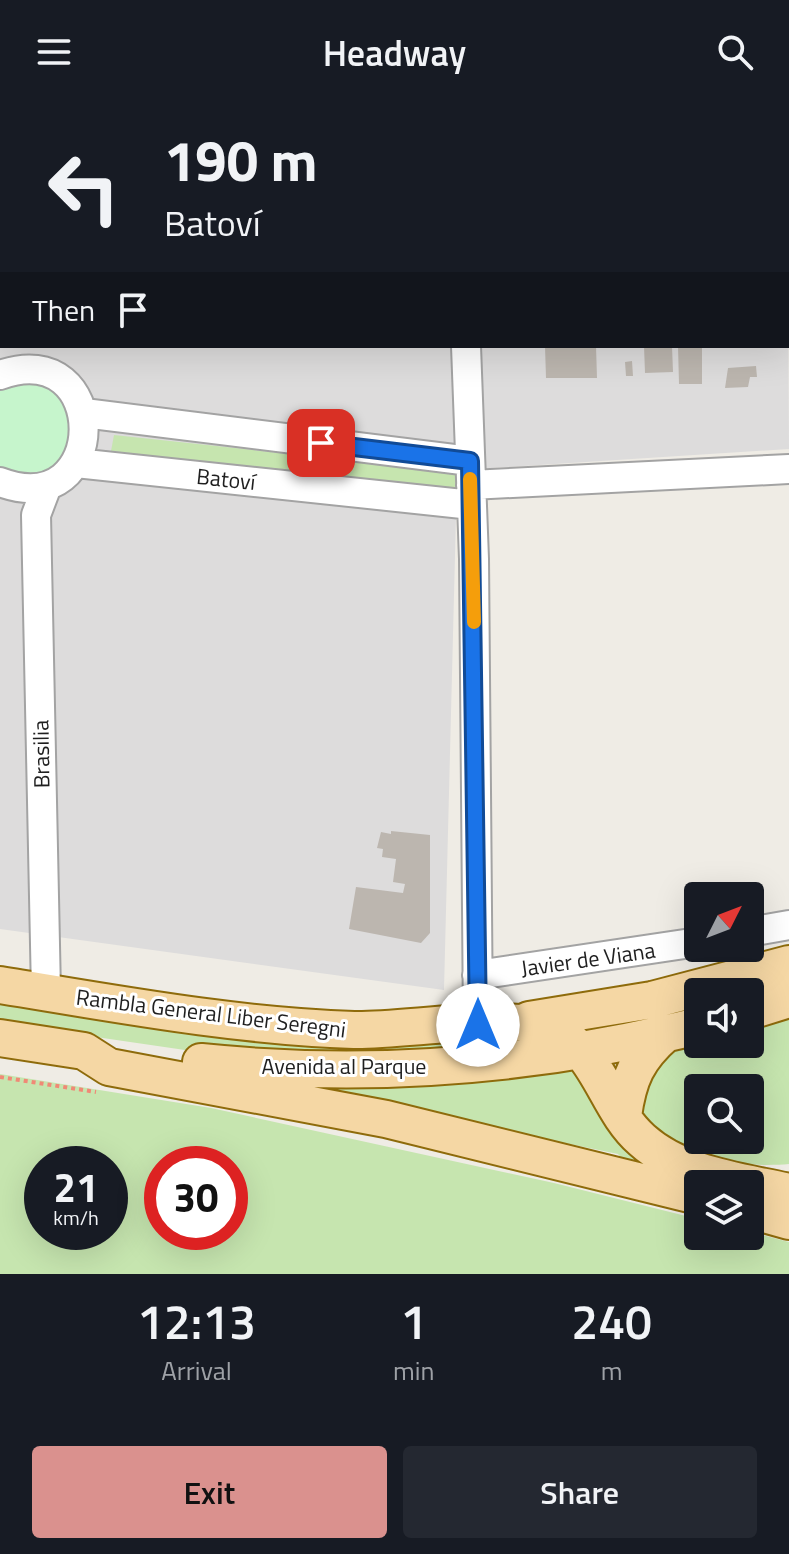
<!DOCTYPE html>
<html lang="en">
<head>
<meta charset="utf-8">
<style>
  body { margin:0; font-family:"Titillium Web",sans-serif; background:#242831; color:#f1f3f6; height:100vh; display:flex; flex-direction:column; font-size:30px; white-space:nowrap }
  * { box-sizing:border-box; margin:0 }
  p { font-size:26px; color:#9ea1a6 }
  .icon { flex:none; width:44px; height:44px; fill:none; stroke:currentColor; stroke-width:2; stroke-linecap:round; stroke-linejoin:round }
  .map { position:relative; height:1170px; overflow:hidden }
  .sheet { display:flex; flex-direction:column; background:#171b24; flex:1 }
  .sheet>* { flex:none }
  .top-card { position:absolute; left:0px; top:0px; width:790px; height:244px; box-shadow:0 8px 32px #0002; background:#171b24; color:#f1f3f6; overflow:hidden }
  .needle { width:52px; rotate:48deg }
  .controls { position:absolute; left:684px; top:778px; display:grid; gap:16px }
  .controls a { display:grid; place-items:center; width:80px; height:80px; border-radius:8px; background:#171b24; box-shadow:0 8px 32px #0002; font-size:40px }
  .speed { position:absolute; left:24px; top:1042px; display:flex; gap:16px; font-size:40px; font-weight:700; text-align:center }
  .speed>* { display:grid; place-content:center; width:104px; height:104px; border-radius:50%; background:#171b24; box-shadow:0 8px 32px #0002; line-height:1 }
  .speed small { font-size:20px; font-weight:400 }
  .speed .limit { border:12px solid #d22; background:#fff; color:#111 }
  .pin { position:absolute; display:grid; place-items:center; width:68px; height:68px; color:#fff; margin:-34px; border-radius:16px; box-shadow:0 4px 12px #0006 }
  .me { position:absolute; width:88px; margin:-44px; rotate:0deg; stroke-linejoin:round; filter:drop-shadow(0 0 6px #0008) }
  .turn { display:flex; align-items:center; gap:28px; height:168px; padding:0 32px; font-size:36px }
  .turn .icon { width:104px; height:104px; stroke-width:2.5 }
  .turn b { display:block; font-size:56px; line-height:68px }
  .then { display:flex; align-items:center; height:76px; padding:0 32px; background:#0003; gap:16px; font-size:30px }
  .eta { display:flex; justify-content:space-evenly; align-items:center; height:136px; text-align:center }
  .eta b { font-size:48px; font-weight:600; line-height:56px }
  .primary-button { display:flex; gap:16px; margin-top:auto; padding:16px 32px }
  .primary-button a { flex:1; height:92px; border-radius:8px; background:#da918e; color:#111; font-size:32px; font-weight:600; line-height:92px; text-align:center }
  .primary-button a+a { background:#242831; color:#f1f3f6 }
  header { display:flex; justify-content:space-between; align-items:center; height:104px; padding:0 32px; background:#171b24; font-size:36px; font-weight:600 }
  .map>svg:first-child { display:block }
</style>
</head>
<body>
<header><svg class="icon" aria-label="menu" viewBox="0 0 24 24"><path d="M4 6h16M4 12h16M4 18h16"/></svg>Headway<svg class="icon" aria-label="search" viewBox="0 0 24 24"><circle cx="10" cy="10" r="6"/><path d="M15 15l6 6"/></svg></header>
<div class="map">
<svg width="789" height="1170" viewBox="0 0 789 1170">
  <rect width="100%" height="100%" fill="#efece5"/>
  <path fill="#dddcdc" d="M0 0H785L2 2V242H788V175L789 345 461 366 456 412 444 886 0 825Z"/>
  <path fill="#c6e5af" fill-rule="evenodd" d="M114 331 456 368V386L111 347Z
    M0 895 377 939 546 937 548 941 226 952 0 919Z
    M789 913V1060C744 1064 654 1057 641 1002 638 992 644 976 645 965L669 944 750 940V925ZM698 984H750V1036H698Z
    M577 962 652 1061 628 1062 618 1050 280 980Z
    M0 970 211 1004 554 1079 698 1115V1132H750V1128L789 1138V1170H0ZM42 1060H110V1128H42ZM162 1060H230V1128H162Z"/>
  <path fill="#c6f5cc" d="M12 280H45L71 301V349C48 370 30 381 0 364V287Z"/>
  <path fill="#bcb6af" d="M545 242H596L597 274H546Z
    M644 242H672L673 268 645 269Z
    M678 242H702V280H679Z
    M632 257 633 272H626L625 258Z
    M756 262 757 273H750L748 283 725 284 728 264Z
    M391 727 430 731V829L421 839 349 825 356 783 403 789 405 780 393 778 396 755 382 753 383 745 377 744 381 728 391 730Z"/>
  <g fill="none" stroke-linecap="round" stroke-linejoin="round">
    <defs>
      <path id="minor" d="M17 0V2
        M461 0V2
        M466 242 474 455 478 921
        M0 271C112 231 111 420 0 378
        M84 309 470 357
        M76 359 472 401
        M471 381 789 365
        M750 828 789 821
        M477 871 698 838
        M46 888 36 411 47 382"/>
      <path id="major" d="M0 881C117 900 235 922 354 926 404 927 504 909 547 924 599 942 604 1003 642 1036 681 1071 740 1077 789 1088
        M750 907 789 895
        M529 916 652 896 789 860
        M0 934 84 947 109 963 386 1015 698 1092
        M201 958C367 975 536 962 698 922
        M623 1012C628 975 637 954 666 929
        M750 1106 789 1117"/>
    </defs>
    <use href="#minor" stroke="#a3a3a3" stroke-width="32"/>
    <use href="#major" stroke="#8e6b0b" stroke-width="40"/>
    <path stroke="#f08976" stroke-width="4" stroke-dasharray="4 4" stroke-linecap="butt" d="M0 973 96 988"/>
    <use href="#minor" stroke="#fff" stroke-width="28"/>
    <use href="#major" stroke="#f5d7a4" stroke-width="36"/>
  </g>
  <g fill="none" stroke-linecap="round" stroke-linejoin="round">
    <defs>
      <path id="route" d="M321 339 470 357 478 921"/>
    </defs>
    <use href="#route" stroke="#114b97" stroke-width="20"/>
    <use href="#route" stroke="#1a73e8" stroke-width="14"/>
    <path stroke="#f59e0b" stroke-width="14" d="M470 375 474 518"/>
  </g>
  <g text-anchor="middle" stroke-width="6" stroke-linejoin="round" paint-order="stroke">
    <g font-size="22" fill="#1f1f1f" stroke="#fff">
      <text transform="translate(226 375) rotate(6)" y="8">Batoví</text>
      <text transform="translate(41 650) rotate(-91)" y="8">Brasilia</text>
      <text transform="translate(588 855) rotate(-8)" y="8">Javier de Viana</text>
      <text transform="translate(211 909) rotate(7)" y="8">Rambla General Liber Seregni</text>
      <text x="344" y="970">Avenida al Parque</text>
    </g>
  </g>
</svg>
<div class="controls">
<a><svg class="needle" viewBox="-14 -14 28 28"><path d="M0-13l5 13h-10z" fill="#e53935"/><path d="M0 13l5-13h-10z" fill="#9ea1a6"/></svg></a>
<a><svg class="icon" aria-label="sound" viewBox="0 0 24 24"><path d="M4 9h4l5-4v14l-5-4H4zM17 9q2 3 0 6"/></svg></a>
<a><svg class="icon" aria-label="search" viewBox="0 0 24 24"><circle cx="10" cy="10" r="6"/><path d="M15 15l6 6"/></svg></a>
<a><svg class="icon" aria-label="layers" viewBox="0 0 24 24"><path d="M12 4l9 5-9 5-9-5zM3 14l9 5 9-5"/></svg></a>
</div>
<div class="speed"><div>21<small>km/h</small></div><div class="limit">30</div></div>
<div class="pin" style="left:321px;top:339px;background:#d93025"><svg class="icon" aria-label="arrive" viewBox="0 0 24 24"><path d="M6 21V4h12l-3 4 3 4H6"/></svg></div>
<svg class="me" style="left:478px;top:921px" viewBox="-20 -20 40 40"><circle r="19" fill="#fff"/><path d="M0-13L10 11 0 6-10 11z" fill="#1a73e8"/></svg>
<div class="top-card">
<div class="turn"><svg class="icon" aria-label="left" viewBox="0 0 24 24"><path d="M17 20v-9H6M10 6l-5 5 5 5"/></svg><div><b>190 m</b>Batoví</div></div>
<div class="then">Then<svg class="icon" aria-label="arrive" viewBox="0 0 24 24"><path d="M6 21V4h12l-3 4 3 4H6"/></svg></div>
</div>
</div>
<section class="sheet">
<div class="eta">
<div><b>12:13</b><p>Arrival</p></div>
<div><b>1</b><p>min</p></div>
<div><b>240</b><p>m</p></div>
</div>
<div class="primary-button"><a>Exit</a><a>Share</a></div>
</section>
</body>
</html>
